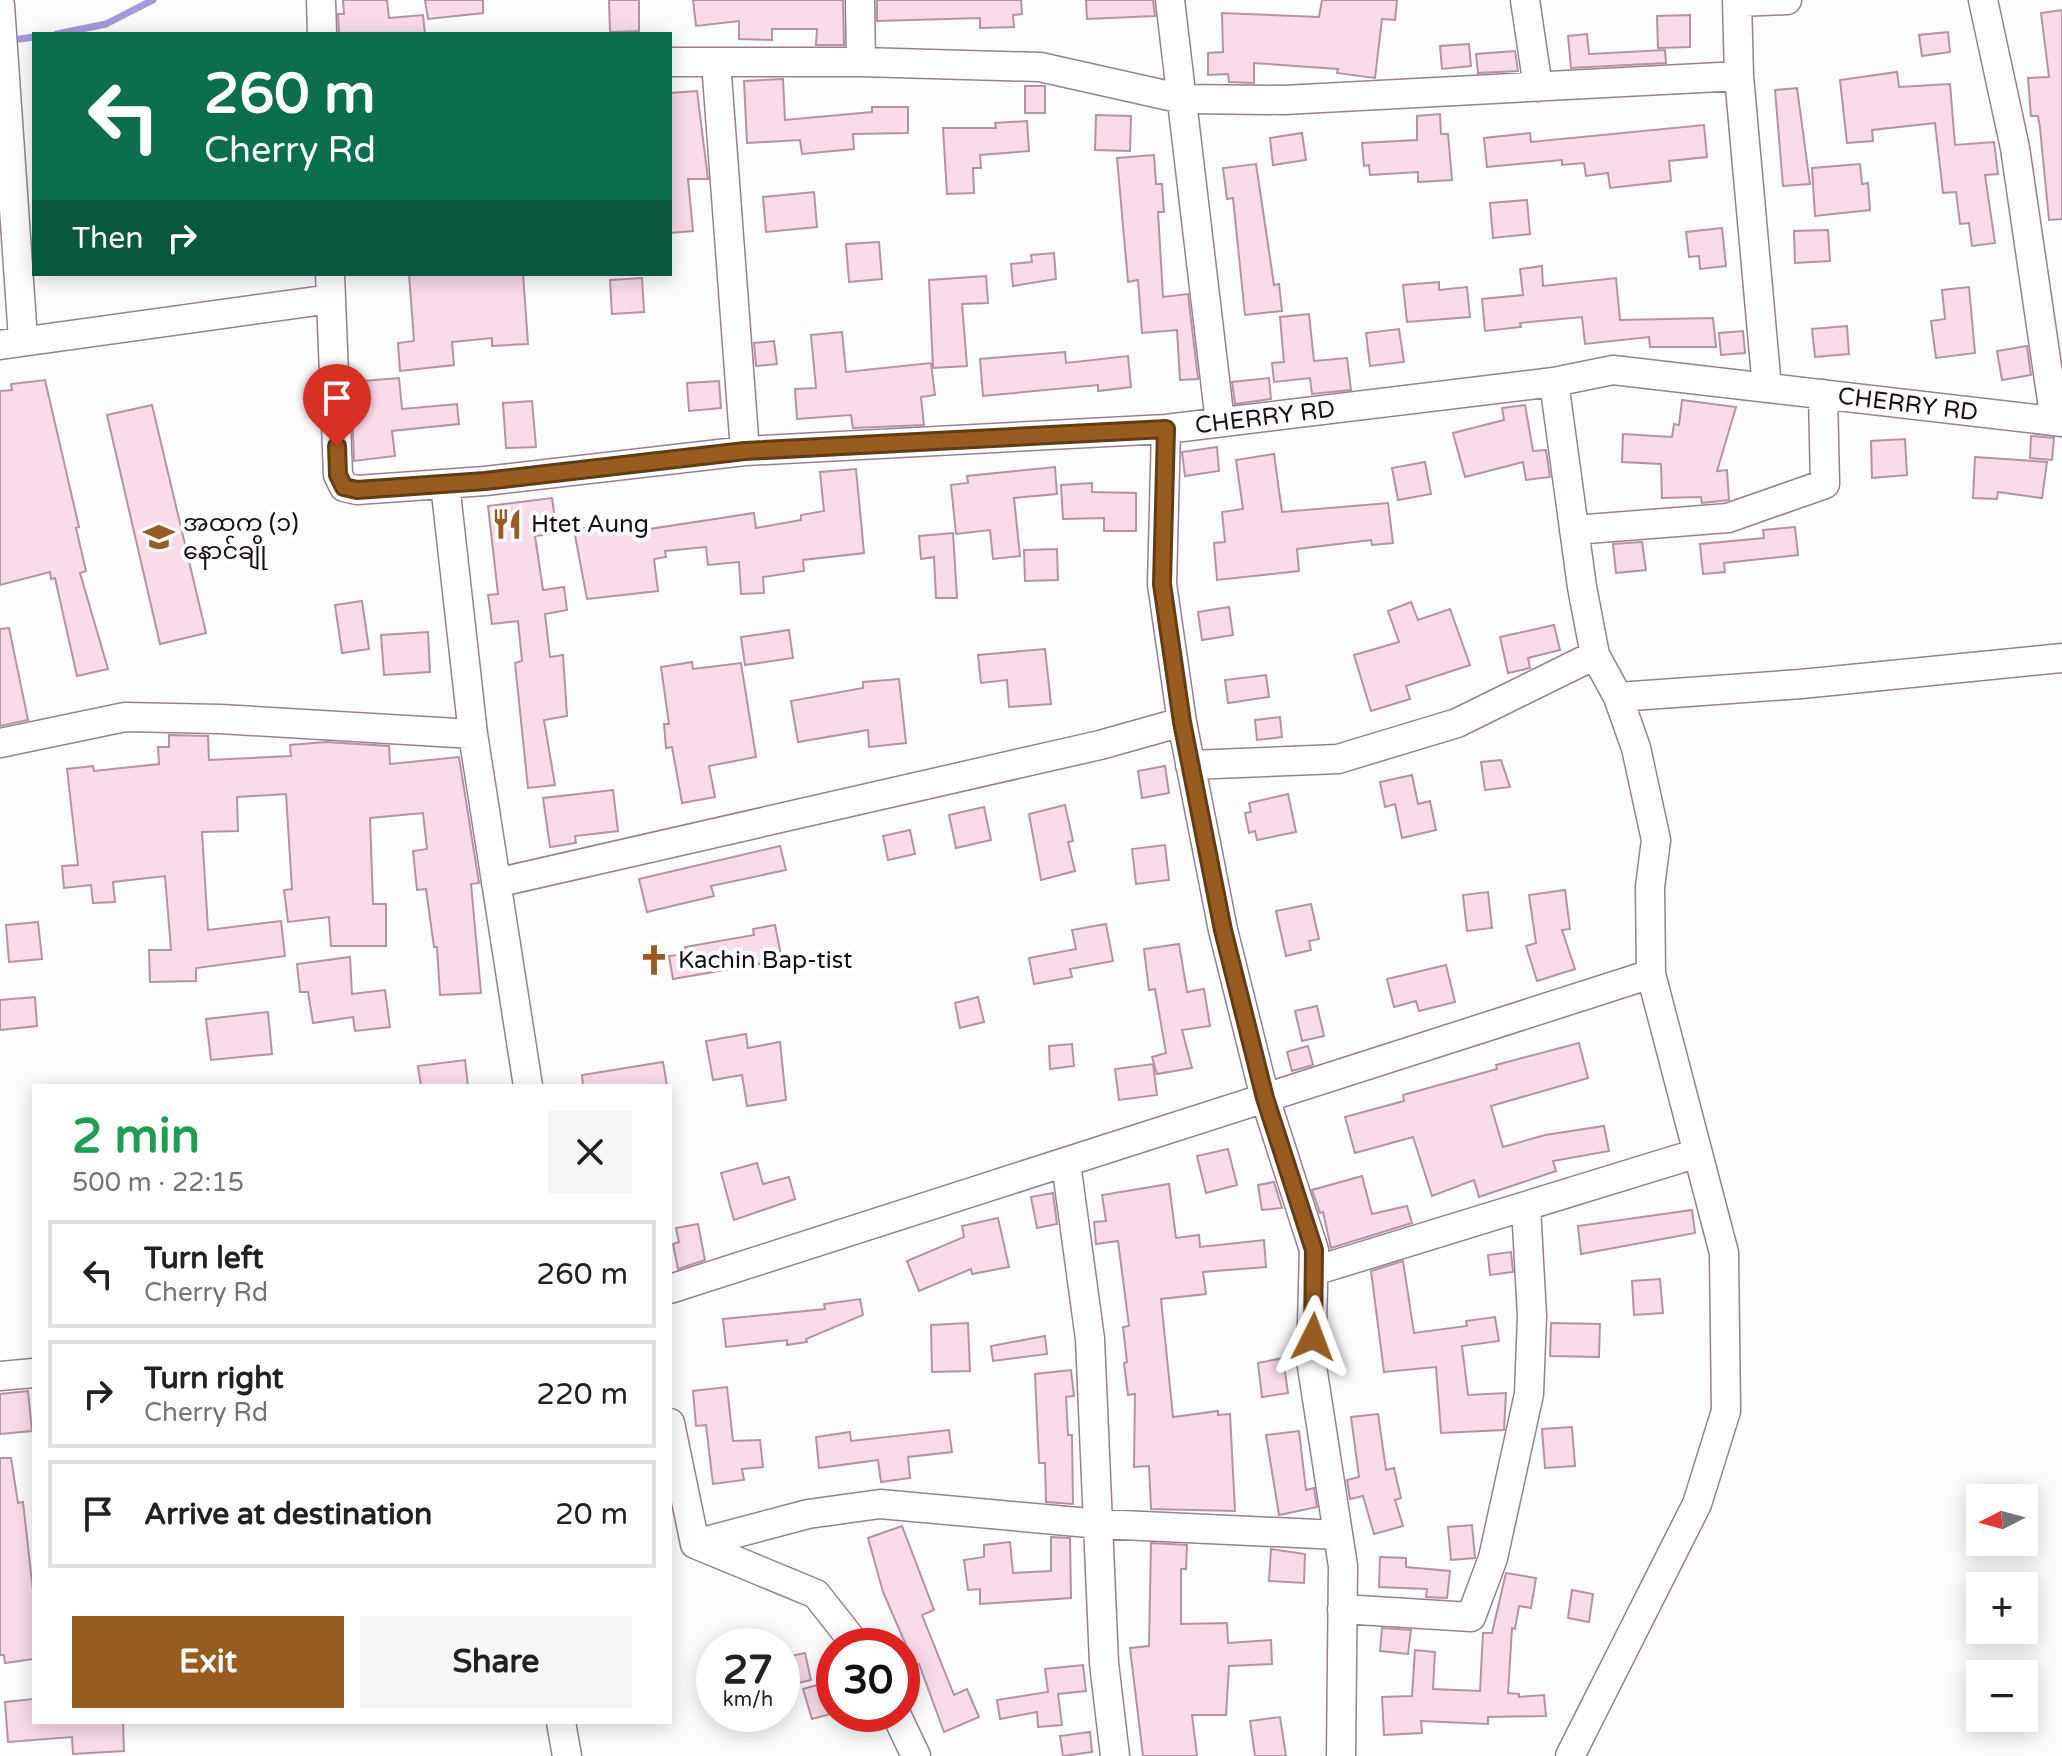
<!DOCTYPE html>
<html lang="en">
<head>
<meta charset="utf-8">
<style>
  body { margin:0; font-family:"Varela Round","Noto Sans Myanmar",sans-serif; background:#f6f6f6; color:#202124; height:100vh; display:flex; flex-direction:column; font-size:30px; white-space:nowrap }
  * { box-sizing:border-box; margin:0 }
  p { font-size:26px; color:#757577 }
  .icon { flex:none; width:44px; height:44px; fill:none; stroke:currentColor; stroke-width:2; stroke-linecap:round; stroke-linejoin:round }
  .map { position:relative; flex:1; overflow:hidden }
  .details { position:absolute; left:32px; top:1084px; width:640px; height:640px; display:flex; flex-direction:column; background:#fff; border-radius:0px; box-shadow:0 4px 20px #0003 }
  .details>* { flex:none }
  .hud { position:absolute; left:32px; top:32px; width:640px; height:244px; border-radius:0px; box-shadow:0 4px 20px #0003; background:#0b6e4f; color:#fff; overflow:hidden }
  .needle { width:52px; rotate:264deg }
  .buttons { position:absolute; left:1966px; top:1484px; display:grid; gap:16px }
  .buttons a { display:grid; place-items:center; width:72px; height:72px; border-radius:0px; background:#fff; box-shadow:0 4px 20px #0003; font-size:40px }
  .speed { position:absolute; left:696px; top:1628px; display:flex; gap:16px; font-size:40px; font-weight:700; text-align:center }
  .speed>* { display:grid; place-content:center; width:104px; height:104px; border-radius:50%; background:#fff; box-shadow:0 4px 20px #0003; line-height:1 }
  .speed small { font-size:20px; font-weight:400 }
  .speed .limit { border:12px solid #d22; background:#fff; color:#111 }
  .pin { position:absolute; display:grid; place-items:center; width:68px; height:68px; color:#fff; margin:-82px -34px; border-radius:50% 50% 50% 0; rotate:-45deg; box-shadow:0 0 8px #0007 }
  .pin .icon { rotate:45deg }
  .me { position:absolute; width:88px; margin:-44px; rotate:3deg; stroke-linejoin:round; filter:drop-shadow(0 0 6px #0008) }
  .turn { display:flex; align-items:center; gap:28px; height:168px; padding:0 40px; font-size:36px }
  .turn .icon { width:104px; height:104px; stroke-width:2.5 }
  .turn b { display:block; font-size:56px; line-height:68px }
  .then { display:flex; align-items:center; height:76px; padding:0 40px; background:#0003; gap:16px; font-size:30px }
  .round { display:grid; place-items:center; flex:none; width:84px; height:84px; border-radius:0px; background:#f6f6f6 }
  .summary { display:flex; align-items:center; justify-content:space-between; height:136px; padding:0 40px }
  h1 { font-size:48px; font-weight:700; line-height:60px; color:#1e9e55 }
  .button { display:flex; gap:16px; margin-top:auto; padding:16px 40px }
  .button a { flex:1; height:92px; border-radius:0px; background:#995c20; color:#fff; font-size:32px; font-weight:700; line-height:92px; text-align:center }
  .button a+a { background:#f6f6f6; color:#202124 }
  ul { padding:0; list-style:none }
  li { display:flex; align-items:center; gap:24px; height:108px; margin:0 16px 12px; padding:0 24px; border:4px solid #e0e0e0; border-radius:0px }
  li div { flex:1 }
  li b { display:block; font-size:30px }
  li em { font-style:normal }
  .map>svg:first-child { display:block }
</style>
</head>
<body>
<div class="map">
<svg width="2062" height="1756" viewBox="0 0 2062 1756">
  <rect width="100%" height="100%" fill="#fcfcfc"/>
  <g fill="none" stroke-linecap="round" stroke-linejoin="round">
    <path stroke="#a799da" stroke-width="7" d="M57 34 106 24 153 0
      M20 39 34 37"/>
  </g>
  <path fill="#f9dbe9" stroke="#b494a3" stroke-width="2" d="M343 0H387L389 18 423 15 425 34H339L338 14H344Z
    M425 0H483V13L428 19Z
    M609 0H639V31L610 32Z
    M693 0H843L844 45H816L817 29H772V40L739 39V21L696 26Z
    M877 0H1021L1022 14 1013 15 1014 27 980 28V18L877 21Z
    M1086 0H1153L1155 16 1087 19Z
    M1322 0H1397L1395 20 1382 19 1375 78 1337 73 1338 69 1254 63V83L1229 82 1228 74 1208 75V53L1223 52 1222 13 1319 17Z
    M2062 10V219L2049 220 2040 128 2038 116H2031L2028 78 2049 77 2041 13Z
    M1690 15V47L1658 48 1657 16Z
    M1948 32 1950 52 1922 56 1919 35Z
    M1587 34 1589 54 1665 50 1666 63 1571 68 1568 36Z
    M1469 44 1471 66 1442 69 1440 46Z
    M1515 51 1518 71 1478 73 1476 54Z
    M1897 72 1899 87 1950 84 1955 145 1994 142 1998 174 1985 175 1995 243 1972 246 1969 223 1960 224 1956 192 1943 193 1935 123 1872 130 1873 141 1847 143 1840 80Z
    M783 79 785 120 872 112V107H908V133L853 134 854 149 802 154 800 140 747 143 744 81Z
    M1025 86H1045V113H1025Z
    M1797 88 1810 184 1783 186 1775 90Z
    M697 91 708 179H688L693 231 670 233V93Z
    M1440 114 1441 134H1448L1452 180 1418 182V172L1370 175 1369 165 1364 166 1362 143 1417 140V116Z
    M1096 115 1131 116 1130 151 1095 150Z
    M1027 121 1029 151 980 155 981 168H973L974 193 947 194 943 128H996L995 123Z
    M1704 125 1707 157 1669 161 1671 181 1610 188 1608 173 1586 176 1584 163 1562 165V160L1487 167 1484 138 1530 133 1531 142Z
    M1302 133 1306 160 1273 165 1270 138Z
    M1154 155 1156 184H1162L1164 212H1158L1163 297 1188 294 1198 379 1180 380 1177 330 1142 333 1138 280 1128 282 1117 158Z
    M1256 164 1274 285 1279 284 1282 311 1245 315 1233 198 1227 199 1223 168Z
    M1860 164 1862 184 1868 183 1870 210 1815 216 1812 168Z
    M814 192 817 227 766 232 763 197Z
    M1527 200 1530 234 1493 238 1490 203Z
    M1722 228 1726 266 1700 269 1699 256 1689 257 1686 232Z
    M1828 230 1830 261 1795 263 1794 231Z
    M879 242 882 279 849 282 846 244Z
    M1054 253 1056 279 1013 286 1011 264 1032 262 1031 255Z
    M1542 266 1543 286 1616 278 1620 320 1713 318 1716 347H1650L1649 337 1585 344 1582 317 1520 323 1521 327 1485 331 1482 299 1523 295 1520 269Z
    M409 274H523L528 344 492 346V338L452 342 454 365 400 371 398 343 414 341Z
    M986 276 988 303 962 304 967 366 933 368 929 280Z
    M642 278 644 312 612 314 610 280Z
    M1439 282V290L1467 287 1470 317 1407 322 1403 285Z
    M1969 287 1975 353 1936 358 1931 321 1945 319 1942 290Z
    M1309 314 1314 361 1347 358 1351 390 1312 394 1310 378 1274 382 1272 363 1284 362 1280 317Z
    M1847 326 1849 354 1815 357 1812 329Z
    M1399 329 1404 362 1370 366 1366 333Z
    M1743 331 1745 353 1721 355 1719 333Z
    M842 332 846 372 931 363 935 395 921 397 924 425 853 428 851 415 797 419 795 389 816 388 811 335Z
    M774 341 777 364 756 366 754 343Z
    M2027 346 2031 375 2002 380 1997 351Z
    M1065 352 1066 363 1128 356 1131 387 1098 391V385L983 396 980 359Z
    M399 378 402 409 457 404 459 424 392 431 395 456 354 461 351 382Z
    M1269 378 1271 399 1235 404 1232 382Z
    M45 380 79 527 76 528 86 571 80 573 108 669 77 676 55 578 51 579 50 572 0 585V391L12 390 11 384Z
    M719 381 721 408 689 411 687 383Z
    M1682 400 1736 407 1717 471 1727 470 1729 500 1702 503 1701 497 1662 498 1661 464 1622 462 1623 434 1672 437 1674 424 1679 425Z
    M532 401 536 447 506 448 503 403Z
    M152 405 206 633 160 644 107 415Z
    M1525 405 1533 451 1546 450 1550 477 1526 480 1523 462 1465 477 1453 433 1504 420 1502 408Z
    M2031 436 2054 438 2052 460 2030 458Z
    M1905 439 1907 475 1872 478 1871 441Z
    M1217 447 1219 471 1185 476 1182 452Z
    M1274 454 1282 512 1388 503 1393 543 1372 545 1371 540 1297 549 1299 571 1217 580 1214 543 1225 542 1222 512 1243 509 1236 460Z
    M1975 457 2047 462 2042 498 1998 492 1997 499 1973 498Z
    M1425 462 1431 494 1398 500 1392 468Z
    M1055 467 1057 494 1014 498 1020 556 993 559 990 530 956 534 951 485 968 483 967 476Z
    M856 469 864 553 803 560 804 571 763 577 764 593 741 594 739 562 708 565 706 547 665 551 666 557 654 559 658 591 587 599 574 530 608 524 610 535 754 513 756 528 801 520V515L824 511 820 472Z
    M1092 483V492L1136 493V531H1104V518L1063 519 1061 485Z
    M552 498 557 533 535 536 543 590 564 587 567 610 545 614 550 657 563 655 567 716 544 720 555 785 528 788 515 663 522 661 518 621 492 624 488 595 498 594 488 506Z
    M1795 527 1798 555 1724 563 1725 572 1703 574 1700 544 1764 538 1763 530Z
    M953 533 957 598H936L934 557 921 559 919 536Z
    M1642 542 1646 570 1616 573 1613 544Z
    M1057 549 1058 580 1025 581 1024 550Z
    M362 601 369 649 342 653 335 605Z
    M1411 602 1418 620 1450 609 1470 665 1406 686 1410 699 1371 711 1354 655 1399 642 1388 611Z
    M1229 607 1233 635 1202 640 1198 612Z
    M1554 625 1560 650 1528 658 1530 668 1508 673 1500 637Z
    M9 628 28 720 0 726V629Z
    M789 630 793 658 745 665 741 637Z
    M428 632 430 672 384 675 381 635Z
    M1045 649 1051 704 1009 707 1007 680 981 683 978 655Z
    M692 662 693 669 741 663 756 757 709 766 715 797 682 803 672 747 666 748 664 724H669L661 667Z
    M1266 675 1269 697 1228 703 1225 680Z
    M899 679 906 743 869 747 868 730 798 742 791 701 863 688V682Z
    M1280 717 1282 737 1257 740 1255 720Z
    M169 735 208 736 209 760 291 756 290 745 326 742 389 746 390 764 459 757 479 883 471 884 481 993 440 995 437 947H434L426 889 417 890 413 851 427 849 423 813 370 818 373 904H386V946H331L329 917 288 922 284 890 292 889 286 794 237 797 238 831 202 832 208 930 281 921 285 956 196 968V981L150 982 149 950H171L165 876 113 882 115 902 93 903 91 885 64 888 62 866 78 865 67 769 93 766 94 771 159 764 158 747H169Z
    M1501 760 1510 787 1485 790 1481 762Z
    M1165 766 1169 793 1142 798 1138 771Z
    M1412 775 1418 804 1430 801 1436 830 1402 838 1395 804 1385 807 1380 782Z
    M613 790 618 831 575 836 576 843 550 847 543 798Z
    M1288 794 1296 832 1257 840 1255 831 1249 833 1245 813 1251 812 1249 803Z
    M1065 805 1073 841 1068 842 1075 871 1041 880 1029 814Z
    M984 807 991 840 956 848 949 815Z
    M910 830 915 854 888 860 883 836Z
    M1165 845 1169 880 1136 884 1132 849Z
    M780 846 786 870 711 886 714 896 647 912 639 879Z
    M1565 890 1570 929 1562 930 1575 969 1537 981 1526 946 1536 943 1529 895Z
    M1488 892 1492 928 1467 931 1463 895Z
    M1311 904 1319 939 1309 941 1311 950 1286 956 1276 911Z
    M38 922 42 959 9 962 6 925Z
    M1106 924 1113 961 1070 969 1072 977 1034 984 1029 958 1076 949 1072 930Z
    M775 925 782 960 673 979 669 956 686 954 685 947 754 935 753 929Z
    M1179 944 1187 992 1204 989 1210 1026 1182 1030 1192 1068 1157 1074 1152 1057 1166 1053 1155 989 1149 990 1144 949Z
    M350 957 352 994 385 990 390 1027 355 1031 353 1017 313 1023 308 992H300L297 964Z
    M1446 965 1455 1002 1419 1011 1416 1001 1394 1007 1387 979Z
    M35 997 37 1026 0 1030V1000Z
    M978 997 984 1022 960 1028 955 1003Z
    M1317 1006 1324 1036 1302 1041 1295 1011Z
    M268 1012 272 1054 211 1060 206 1019Z
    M746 1034 748 1048 780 1042 786 1100 747 1106 742 1075 713 1080 706 1041Z
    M1579 1043 1588 1078 1491 1106 1503 1147 1545 1135 1604 1126 1609 1151 1553 1161 1556 1171 1479 1197 1474 1180 1432 1196 1413 1137 1355 1153 1345 1117 1404 1101 1403 1095 1497 1069 1496 1065Z
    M1072 1044 1074 1066 1050 1069 1049 1046Z
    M1308 1046 1313 1065 1292 1071 1287 1052Z
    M465 1060 468 1086H421L418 1066Z
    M663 1062 667 1086H583L582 1075Z
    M1153 1064 1157 1095 1119 1100 1115 1069Z
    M1228 1149 1237 1185 1206 1193 1197 1156Z
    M757 1163 763 1184 789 1177 795 1199 734 1220 721 1173Z
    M1362 1176 1372 1214 1407 1206 1412 1223 1331 1248 1323 1212 1320 1213 1312 1190Z
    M1274 1182 1282 1208 1262 1210 1258 1185Z
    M1169 1184 1176 1238 1199 1235 1200 1247 1264 1240 1266 1267 1203 1272 1206 1294 1161 1299 1173 1417 1218 1411V1415L1230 1414 1235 1511 1151 1509 1149 1466 1134 1467 1135 1394 1128 1395 1124 1363 1127 1362 1123 1327 1129 1326 1118 1241 1096 1244 1094 1222 1106 1221 1102 1195Z
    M1053 1193 1057 1224 1037 1228 1031 1197Z
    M1692 1210 1695 1233 1581 1254 1578 1226Z
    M998 1218 1009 1267 972 1274 971 1269 919 1291 907 1261 964 1237 962 1226Z
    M698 1224 705 1260 678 1269 673 1244 679 1242 676 1228Z
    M1511 1252 1513 1272 1490 1275 1488 1255Z
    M1403 1261 1414 1333 1467 1326 1466 1321 1495 1317 1499 1341 1462 1346 1468 1395 1506 1393 1504 1430 1441 1433 1436 1367 1384 1372 1371 1271Z
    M1660 1279 1663 1313 1634 1315 1632 1281Z
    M860 1299 863 1315 806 1339 807 1342 787 1345V1340L726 1347 723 1319 825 1309 824 1304Z
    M968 1323 970 1371 932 1372 931 1325Z
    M1551 1323 1600 1324 1599 1357 1550 1356Z
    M1045 1336 1047 1354 993 1361 991 1346Z
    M1283 1358 1288 1393 1262 1397 1258 1363Z
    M1071 1370 1074 1396 1066 1397 1068 1435H1072L1073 1504 1046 1502 1045 1463H1039L1035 1374Z
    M727 1387 733 1441 760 1440 763 1467 742 1469 744 1480 713 1484 706 1425 696 1426 693 1391Z
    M28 1391 32 1431 0 1434V1394Z
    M1378 1414 1386 1470 1394 1468 1401 1498 1395 1500 1403 1526 1374 1534 1363 1496 1350 1499 1347 1480 1359 1477 1351 1417Z
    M1572 1427 1575 1466 1545 1468 1542 1429Z
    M949 1430 952 1452 908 1457 910 1478 881 1482 878 1460 819 1468 816 1437 850 1432 851 1441Z
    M1299 1431 1306 1490 1314 1488 1317 1507 1279 1515 1266 1435Z
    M0 1458H11L18 1503 23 1502 34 1600V1659L5 1663 4 1655H0Z
    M1472 1525 1475 1558 1451 1560 1448 1527Z
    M902 1526 934 1610 922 1615 954 1695 967 1689 979 1717 944 1732 919 1664 915 1666 883 1592 868 1538Z
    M1051 1537 1070 1538 1071 1598 980 1604V1589L968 1590 964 1560 984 1557V1545L1010 1542 1013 1573 1051 1571Z
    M1151 1543 1187 1545 1186 1569H1181V1624L1227 1623 1228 1643 1271 1640 1272 1664 1229 1666 1226 1715H1192L1197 1756H1143L1130 1648 1149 1646Z
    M1271 1549 1305 1554 1304 1583 1269 1581Z
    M1380 1557 1406 1558V1567L1450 1571 1447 1598 1426 1597 1427 1589 1379 1587Z
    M1506 1573 1536 1578 1531 1608 1519 1606 1515 1629 1512 1628 1508 1693 1519 1694V1697L1544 1695 1546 1716 1488 1717V1724L1421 1721 1422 1733 1384 1735 1382 1697 1412 1696 1415 1650 1435 1652 1433 1689 1480 1691 1483 1633H1492Z
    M1572 1590 1593 1594 1589 1622 1568 1618Z
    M1382 1628 1411 1630 1408 1654 1380 1651Z
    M805 1653 811 1680 782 1687V1658Z
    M1083 1665 1086 1691 1058 1694 1062 1725 1038 1727 1037 1712 1000 1719 997 1700 1048 1692 1045 1669Z
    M834 1680V1713L812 1719 803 1689Z
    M34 1699V1722H123L124 1751 73 1754 72 1737 8 1742 5 1702Z
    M1280 1717 1286 1756H1255L1250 1721Z
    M1090 1732 1092 1752 1063 1756 1060 1736Z"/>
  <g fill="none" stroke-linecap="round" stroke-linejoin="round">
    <defs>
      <path id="minor" d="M321 0 322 34
        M860 0 861 62
        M1170 0 1220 422
        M1525 0 1538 87
        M1737 0 1739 76 1767 388
        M1983 0 2015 148 2055 421
        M1738 2 1787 0
        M0 5 23 339
        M670 62H861L1040 67 1183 99 1284 100 1739 76
        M716 62 745 451
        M330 274 338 475 344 487 357 490 485 481 745 451 1166 429 1554 382 1613 370 2062 422
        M0 345 331 299
        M1554 382 1582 587 1595 655 1618 697 1636 748 1656 840 1650 887 1651 974 1724 1253 1726 1411 1697 1504 1570 1756
        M1166 429 1162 584 1182 722 1223 930 1265 1098 1314 1250 1311 1360 1343 1566 1341 1756
        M445 484 473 734 528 1086
        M1574 530 1728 518 1825 484 1823 394
        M1618 697 1801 684 2062 658
        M0 743 125 717 220 719 473 734
        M1190 765 1338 759 1457 723 1595 655
        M496 883 1100 745 1182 722
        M1066 1163 1090 1339 1104 1663 1115 1756
        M1314 1271 1698 1153
        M670 1289 1651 974
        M0 1376 34 1373
        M670 1423 695 1544 808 1514 880 1504 1100 1524 1338 1535
        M695 1544 816 1594 857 1646
        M1342 1609 1471 1617 1493 1558 1529 1394 1532 1316 1526 1207
        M896 1714 916 1756
        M561 1722 567 1756"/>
    </defs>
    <use href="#minor" stroke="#987f94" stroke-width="31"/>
    <use href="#minor" stroke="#fff" stroke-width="28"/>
  </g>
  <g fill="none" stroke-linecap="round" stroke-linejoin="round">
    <defs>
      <path id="route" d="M337 446 338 475 344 487 357 490 485 481 745 451 1166 429 1162 584 1182 722 1223 930 1265 1098 1314 1250 1313 1337"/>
    </defs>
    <use href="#route" stroke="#633c15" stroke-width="20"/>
    <use href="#route" stroke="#995c20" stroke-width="14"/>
  </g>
  <defs>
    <symbol id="restaurant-bare" viewBox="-9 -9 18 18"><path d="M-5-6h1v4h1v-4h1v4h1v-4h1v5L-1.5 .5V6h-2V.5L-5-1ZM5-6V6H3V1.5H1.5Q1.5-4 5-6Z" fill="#995c20" stroke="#fff" stroke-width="2.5" paint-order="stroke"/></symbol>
    <symbol id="school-bare" viewBox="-9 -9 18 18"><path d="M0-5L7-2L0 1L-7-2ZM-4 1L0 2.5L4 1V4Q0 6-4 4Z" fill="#995c20" stroke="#fff" stroke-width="2.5" paint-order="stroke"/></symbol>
    <symbol id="church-bare" viewBox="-9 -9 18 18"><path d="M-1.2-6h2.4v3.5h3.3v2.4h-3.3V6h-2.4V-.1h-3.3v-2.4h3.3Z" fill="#995c20" stroke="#fff" stroke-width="2.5" paint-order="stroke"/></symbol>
  </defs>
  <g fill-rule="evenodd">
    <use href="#restaurant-bare" x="485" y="502" width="44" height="44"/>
    <use href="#school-bare" x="137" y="515" width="44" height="44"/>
    <use href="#church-bare" x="632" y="938" width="44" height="44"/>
  </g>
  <g text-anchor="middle" stroke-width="8" stroke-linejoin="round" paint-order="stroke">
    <g font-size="24" fill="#180f17" stroke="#fff">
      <text transform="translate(1908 404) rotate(7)" y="8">CHERRY RD</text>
      <text transform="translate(1265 417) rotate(-7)" y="8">CHERRY RD</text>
    </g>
    <g font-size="24" fill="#180f17" stroke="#fff" text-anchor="start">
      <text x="183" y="531">အထက (၁)<tspan x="183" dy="28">နောင်ချို</tspan></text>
      <text x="531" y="532">Htet Aung</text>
      <text x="678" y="968">Kachin Bap-tist</text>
    </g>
  </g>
</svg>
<div class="buttons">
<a><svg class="needle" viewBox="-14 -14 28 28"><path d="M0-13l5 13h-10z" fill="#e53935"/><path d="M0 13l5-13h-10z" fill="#757577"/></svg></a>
<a>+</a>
<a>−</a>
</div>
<div class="speed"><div>27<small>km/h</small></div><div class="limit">30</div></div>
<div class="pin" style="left:337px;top:446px;background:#d93025"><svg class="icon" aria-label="arrive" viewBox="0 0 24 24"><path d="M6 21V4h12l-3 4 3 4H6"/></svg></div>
<svg class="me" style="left:1313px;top:1337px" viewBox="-20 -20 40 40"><path d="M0-17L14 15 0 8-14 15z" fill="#995c20" stroke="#fff" stroke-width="4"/></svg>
<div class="hud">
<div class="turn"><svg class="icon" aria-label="left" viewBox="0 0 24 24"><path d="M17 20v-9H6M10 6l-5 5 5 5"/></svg><div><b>260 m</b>Cherry Rd</div></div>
<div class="then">Then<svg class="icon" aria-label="right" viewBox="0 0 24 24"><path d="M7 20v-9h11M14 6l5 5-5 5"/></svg></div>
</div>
<section class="details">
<div class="summary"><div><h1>2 min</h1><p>500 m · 22:15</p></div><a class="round"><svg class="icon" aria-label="close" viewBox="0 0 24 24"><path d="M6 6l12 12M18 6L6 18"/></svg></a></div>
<ul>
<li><svg class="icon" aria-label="left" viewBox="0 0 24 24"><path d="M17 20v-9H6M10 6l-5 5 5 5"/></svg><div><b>Turn left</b><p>Cherry Rd</p></div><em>260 m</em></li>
<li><svg class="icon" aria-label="right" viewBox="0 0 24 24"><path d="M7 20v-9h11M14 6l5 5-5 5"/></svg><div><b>Turn right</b><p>Cherry Rd</p></div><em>220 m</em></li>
<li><svg class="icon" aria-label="arrive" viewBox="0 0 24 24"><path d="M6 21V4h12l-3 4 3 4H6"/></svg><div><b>Arrive at destination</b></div><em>20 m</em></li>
</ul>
<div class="button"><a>Exit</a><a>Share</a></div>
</section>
</div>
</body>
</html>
